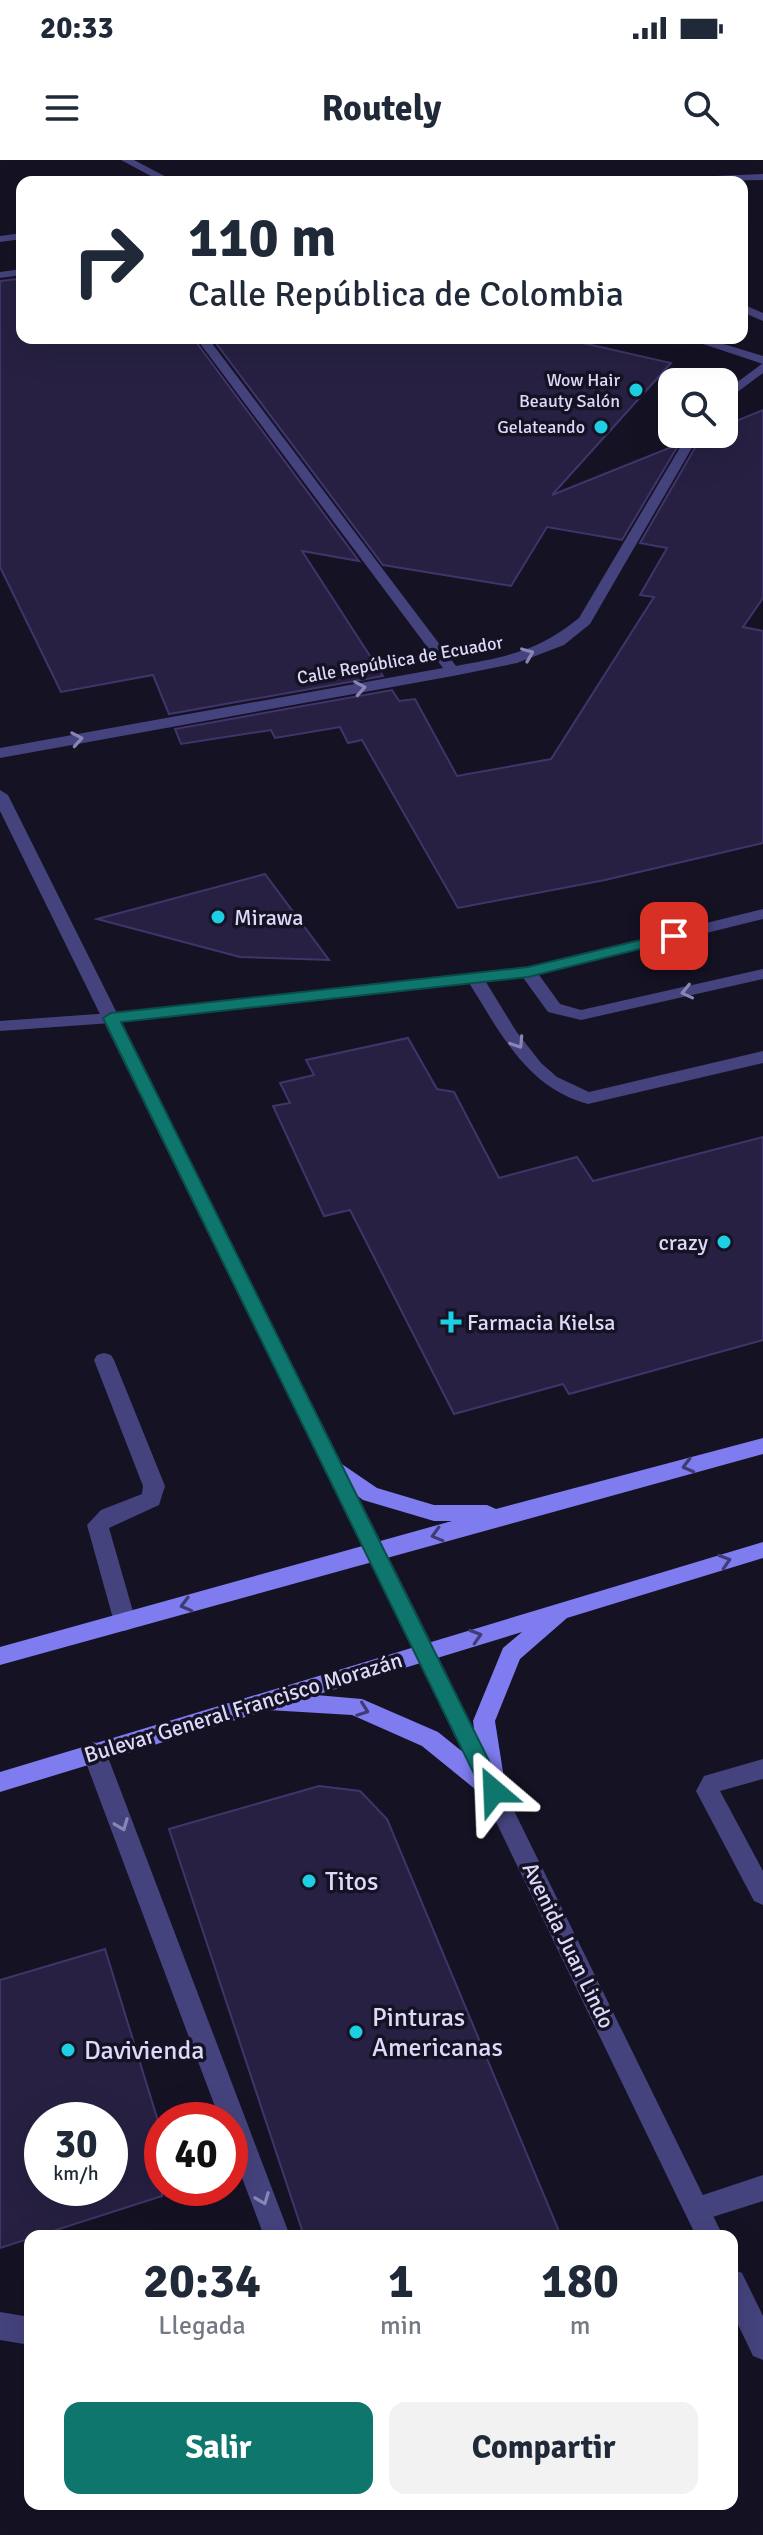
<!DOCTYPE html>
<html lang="es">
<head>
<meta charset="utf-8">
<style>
  body { margin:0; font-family:Signika,sans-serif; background:#f2f2f3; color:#1f2937; height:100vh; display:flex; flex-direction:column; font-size:30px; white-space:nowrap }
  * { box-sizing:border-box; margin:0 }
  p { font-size:26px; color:#747a83 }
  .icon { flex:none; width:44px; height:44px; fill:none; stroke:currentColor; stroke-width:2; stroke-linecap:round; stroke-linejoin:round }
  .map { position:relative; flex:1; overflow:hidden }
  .sheet { position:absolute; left:24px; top:2070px; width:714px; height:280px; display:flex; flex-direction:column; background:#fff; border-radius:16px; box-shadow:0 8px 32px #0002 }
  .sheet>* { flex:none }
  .top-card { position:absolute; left:16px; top:16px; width:732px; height:168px; border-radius:16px; box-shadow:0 8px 32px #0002; background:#fff; color:#1f2937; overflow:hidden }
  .fabs { position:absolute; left:658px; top:208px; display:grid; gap:16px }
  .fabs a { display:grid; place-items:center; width:80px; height:80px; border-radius:16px; background:#fff; box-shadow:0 8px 32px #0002; font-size:40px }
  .speed { position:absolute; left:24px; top:1942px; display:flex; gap:16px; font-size:40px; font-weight:700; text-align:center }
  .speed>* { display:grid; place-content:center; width:104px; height:104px; border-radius:50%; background:#fff; box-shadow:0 8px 32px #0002; line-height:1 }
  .speed small { font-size:20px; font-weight:400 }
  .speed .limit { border:12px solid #d22; background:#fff; color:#111 }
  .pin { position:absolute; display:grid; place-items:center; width:68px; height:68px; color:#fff; margin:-34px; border-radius:16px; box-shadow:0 4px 12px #0006 }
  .me { position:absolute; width:88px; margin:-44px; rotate:334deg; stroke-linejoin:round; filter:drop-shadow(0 0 6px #0008) }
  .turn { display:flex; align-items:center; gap:28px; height:168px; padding:0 40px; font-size:36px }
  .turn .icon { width:104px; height:104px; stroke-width:2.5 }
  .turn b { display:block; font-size:56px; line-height:68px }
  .eta { display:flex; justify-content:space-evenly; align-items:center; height:136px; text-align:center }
  .eta b { font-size:48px; font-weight:700; line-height:56px }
  .cta { display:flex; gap:16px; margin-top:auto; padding:16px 40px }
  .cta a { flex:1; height:92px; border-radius:16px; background:#0f766e; color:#fff; font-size:32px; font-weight:700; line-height:92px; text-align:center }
  .cta a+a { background:#f2f2f3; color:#1f2937 }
  .status { display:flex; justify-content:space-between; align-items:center; height:56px; padding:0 40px; background:#fff; direction:ltr }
  .status svg { height:22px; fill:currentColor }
  header { display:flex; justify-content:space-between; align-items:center; height:104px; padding:0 40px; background:#fff; font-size:36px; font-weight:700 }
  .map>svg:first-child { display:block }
</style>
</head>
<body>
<div class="status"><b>20:33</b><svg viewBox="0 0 49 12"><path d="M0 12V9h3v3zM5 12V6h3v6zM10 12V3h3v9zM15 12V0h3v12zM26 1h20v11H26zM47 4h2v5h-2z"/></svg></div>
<header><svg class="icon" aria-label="menu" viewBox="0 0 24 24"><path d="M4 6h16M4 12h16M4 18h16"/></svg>Routely<svg class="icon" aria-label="search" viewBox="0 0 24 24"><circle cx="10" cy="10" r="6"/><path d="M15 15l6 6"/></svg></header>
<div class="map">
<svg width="763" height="2375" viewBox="0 0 763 2375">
  <rect width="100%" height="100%" fill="#151224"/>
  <path fill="#272042" stroke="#40356b" stroke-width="2" fill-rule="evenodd" d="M17 119 22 128V178H193L359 401 302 391 383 516 169 554 153 515 61 532 0 407V121Z
    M212 178H561L671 203 552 335 679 284 622 380 547 367 511 426 383 405Z
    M763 250V438L743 467 763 471V683L605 720 458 748 362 580 348 583 340 567 275 578 271 570 181 584 175 569 392 530 399 541 415 539 457 616 551 599 654 437 640 435 667 388 640 383 703 274H724V266Z
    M265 714 329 800 240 797 97 759Z
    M408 878 437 929 454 932 499 1018 577 997 593 1021 763 977V1180L569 1234 563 1224 454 1254 350 1050 324 1056 273 946 290 943 280 923 314 915 306 900Z
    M319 1626 360 1631 387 1659 561 2076H304L169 1669Z
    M105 1789 162 1974V2036L0 2088V1820ZM42 1960H110V2028H42Z"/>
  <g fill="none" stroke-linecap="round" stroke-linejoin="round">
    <path fill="#45437d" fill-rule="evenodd" d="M685 178H704L763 196V204Z
      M528 807 534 808 560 844 581 850 763 809V819L581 860 548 852 519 812Z
      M475 813 481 814 516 871 541 903 557 917 589 932 763 891V903L588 944C525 927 499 870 466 818Z
      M104 1193 111 1195 114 1200 165 1326 159 1345 109 1368 136 1462 133 1468 125 1471 117 1468 114 1462 87 1365 101 1350 142 1334 143 1326 94 1200 97 1195Z
      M94 1582 102 1585 106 1592 290 2076H264L230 1986V1960H220L82 1592 86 1585Z
      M763 1599V1619L720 1631 763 1711V1745L754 1741 696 1631 704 1616Z
      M763 2015V2041L697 2062 688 2058 684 2049 688 2040Z
      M0 2152 30 2157V2185L0 2180Z"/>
    <path fill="#45437d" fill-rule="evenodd" d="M121 0H134L176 22H162Z
      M763 14V20L639 22 644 19Z
      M22 73V79L0 82V76Z
      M22 109V115L0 118V112Z
      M742 144 763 153V161L742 152Z
      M196 178H208L456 506C506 497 539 491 579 458L688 274H700L590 464 564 485 517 503 453 516 0 598V588L443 508Z
      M763 203V213L724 242V232Z
      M763 749V759L528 817 111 863 0 871V861L111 853 528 807Z"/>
    <path fill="#45437d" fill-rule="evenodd" d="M0 630 8 635 436 1492 723 2076H696L414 1492 0 651Z
      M732 2109 742 2113 763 2156V2200L753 2196 732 2152Z"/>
    <path fill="#7e7cee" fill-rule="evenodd" d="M763 1278V1294L0 1505V1487L452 1361H434L363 1340 326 1312 323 1306 326 1300 333 1298 377 1328 434 1345H487L496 1349Z
      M763 1382V1398L567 1458 520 1499 495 1561 506 1631 502 1638 494 1641 486 1638 422 1586 352 1555 268 1550 0 1632V1612ZM522 1472 503 1488 473 1561 479 1605 438 1572 362 1539 316 1535Z"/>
  </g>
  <defs><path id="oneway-chevron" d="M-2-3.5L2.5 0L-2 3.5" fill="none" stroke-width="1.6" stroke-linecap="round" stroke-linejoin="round" transform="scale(2)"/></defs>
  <g stroke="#8986b5">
    <use href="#oneway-chevron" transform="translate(528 494) rotate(-22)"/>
    <use href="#oneway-chevron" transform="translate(360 528) rotate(-10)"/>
    <use href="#oneway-chevron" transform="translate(77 579) rotate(-10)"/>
    <use href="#oneway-chevron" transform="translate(687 832) rotate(167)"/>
    <use href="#oneway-chevron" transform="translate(518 883) rotate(57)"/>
    <use href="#oneway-chevron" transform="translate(122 1665) rotate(69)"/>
    <use href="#oneway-chevron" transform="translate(263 2039) rotate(69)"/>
  </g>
  <g stroke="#3f3c75">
    <use href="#oneway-chevron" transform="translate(688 1306) rotate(165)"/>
    <use href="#oneway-chevron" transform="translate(437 1375) rotate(164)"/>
    <use href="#oneway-chevron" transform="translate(725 1401) rotate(-17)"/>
    <use href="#oneway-chevron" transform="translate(186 1445) rotate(165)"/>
    <use href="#oneway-chevron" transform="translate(476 1476) rotate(-17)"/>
    <use href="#oneway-chevron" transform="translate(363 1550) rotate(20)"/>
  </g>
  <path fill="#0f766e" stroke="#0a4d48" stroke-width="2" d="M674 772 680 773V779L528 817 121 862 504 1631 501 1638 494 1640 486 1638 103 858 111 853 528 807Z"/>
  <g fill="#1dcfe2" stroke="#151224" stroke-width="3">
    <circle cx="636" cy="230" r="8"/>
    <circle cx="601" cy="267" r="8"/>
    <circle cx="218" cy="757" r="8"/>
    <circle cx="724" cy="1082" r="8"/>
    <path d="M447 1150h8v8h8v8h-8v8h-8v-8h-8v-8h8z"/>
    <circle cx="309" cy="1721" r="8"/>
    <circle cx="356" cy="1872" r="8"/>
    <circle cx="68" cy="1890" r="8"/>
  </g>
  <g text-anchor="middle" stroke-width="7" stroke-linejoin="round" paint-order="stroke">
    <g font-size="18" fill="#ddd9fa" stroke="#151224" text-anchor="end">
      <text x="620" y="226">Wow Hair<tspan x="620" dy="21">Beauty Salón</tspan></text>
      <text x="585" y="273">Gelateando</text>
    </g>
    <g font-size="18" fill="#ddd9fa" stroke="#151224">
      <text transform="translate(400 500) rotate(-10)" y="6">Calle República de Ecuador</text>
    </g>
    <g font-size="22" fill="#ddd9fa" stroke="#151224" text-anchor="start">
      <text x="234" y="765">Mirawa</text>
      <text x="708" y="1090" text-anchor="end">crazy</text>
      <text x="467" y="1170">Farmacia Kielsa</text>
    </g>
    <g font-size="22" fill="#ddd9fa" stroke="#151224">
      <text transform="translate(243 1547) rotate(-17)" y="8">Bulevar General Francisco Morazán</text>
      <text transform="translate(569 1785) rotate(64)" y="8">Avenida Juan Lindo</text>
    </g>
    <g font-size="26" fill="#ddd9fa" stroke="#151224" text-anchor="start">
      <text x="325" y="1730">Titos</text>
      <text x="372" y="1866">Pinturas<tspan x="372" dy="30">Americanas</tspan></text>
      <text x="84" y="1899">Davivienda</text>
    </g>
  </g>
</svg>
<div class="fabs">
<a><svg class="icon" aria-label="search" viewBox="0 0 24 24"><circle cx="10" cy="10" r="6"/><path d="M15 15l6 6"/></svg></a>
</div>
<div class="speed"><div>30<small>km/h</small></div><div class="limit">40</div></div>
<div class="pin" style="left:674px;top:776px;background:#d93025"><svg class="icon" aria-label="arrive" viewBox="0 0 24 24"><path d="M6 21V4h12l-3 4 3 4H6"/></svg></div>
<svg class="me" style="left:494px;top:1631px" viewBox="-20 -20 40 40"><path d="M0-17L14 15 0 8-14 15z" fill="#0f766e" stroke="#fff" stroke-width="4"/></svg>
<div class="top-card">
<div class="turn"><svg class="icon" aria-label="right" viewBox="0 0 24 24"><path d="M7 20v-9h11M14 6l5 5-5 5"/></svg><div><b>110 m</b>Calle República de Colombia</div></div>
</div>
<section class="sheet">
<div class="eta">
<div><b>20:34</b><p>Llegada</p></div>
<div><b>1</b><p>min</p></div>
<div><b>180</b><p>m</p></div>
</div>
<div class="cta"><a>Salir</a><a>Compartir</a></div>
</section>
</div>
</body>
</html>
